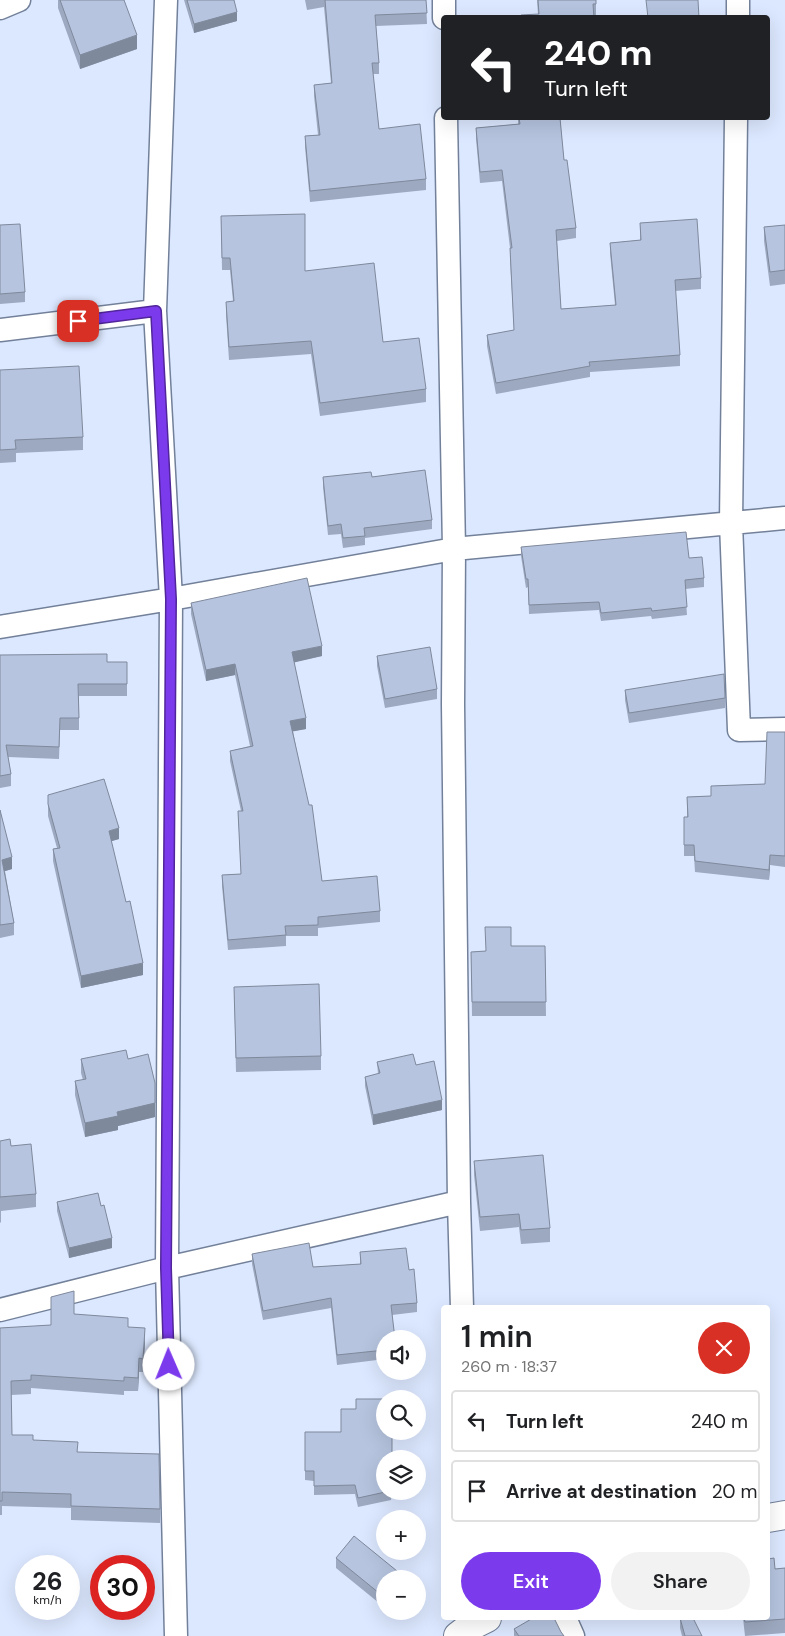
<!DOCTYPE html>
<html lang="en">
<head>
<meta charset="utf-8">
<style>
  body { margin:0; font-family:"DM Sans",sans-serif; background:#f2f2f2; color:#202124; height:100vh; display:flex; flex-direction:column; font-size:19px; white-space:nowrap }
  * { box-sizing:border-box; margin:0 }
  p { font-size:16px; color:#757577 }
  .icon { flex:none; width:28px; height:28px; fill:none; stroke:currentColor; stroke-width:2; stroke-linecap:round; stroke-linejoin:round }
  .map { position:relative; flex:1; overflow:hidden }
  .side { position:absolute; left:441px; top:1305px; width:329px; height:315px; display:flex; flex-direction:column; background:#fff; border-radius:5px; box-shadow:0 5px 20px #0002 }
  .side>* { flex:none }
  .top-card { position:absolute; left:441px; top:15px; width:329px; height:105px; border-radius:5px; box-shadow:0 5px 20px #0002; background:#202124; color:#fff; overflow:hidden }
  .controls { position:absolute; left:376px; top:1330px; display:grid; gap:10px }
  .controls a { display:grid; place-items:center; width:50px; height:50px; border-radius:50%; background:#fff; box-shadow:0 5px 20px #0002; font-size:25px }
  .speed { position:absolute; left:15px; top:1555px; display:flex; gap:10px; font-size:25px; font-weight:700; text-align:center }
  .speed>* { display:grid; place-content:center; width:65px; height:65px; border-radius:50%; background:#fff; box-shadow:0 5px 20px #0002; line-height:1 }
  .speed small { font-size:12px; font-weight:400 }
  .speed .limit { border:8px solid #d22; background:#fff; color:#111 }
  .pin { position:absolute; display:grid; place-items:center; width:42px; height:42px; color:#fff; margin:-21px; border-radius:10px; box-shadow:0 2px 8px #0006 }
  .me { position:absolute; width:55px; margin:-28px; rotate:359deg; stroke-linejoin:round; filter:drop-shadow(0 0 4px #0008) }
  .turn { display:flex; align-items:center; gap:18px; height:105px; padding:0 20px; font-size:22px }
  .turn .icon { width:65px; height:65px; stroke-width:2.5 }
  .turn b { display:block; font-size:35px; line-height:42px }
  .round { display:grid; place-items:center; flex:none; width:52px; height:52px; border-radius:26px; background:#f2f2f2 }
  .headline { display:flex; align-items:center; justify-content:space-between; height:85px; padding:0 20px }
  h1 { font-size:30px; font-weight:600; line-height:38px }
  .cta { display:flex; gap:10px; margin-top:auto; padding:10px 20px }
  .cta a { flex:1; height:58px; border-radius:30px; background:#7c3aed; color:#fff; font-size:20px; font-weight:600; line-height:58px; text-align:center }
  .cta a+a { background:#f2f2f2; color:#202124 }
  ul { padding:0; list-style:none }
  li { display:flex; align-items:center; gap:15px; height:62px; margin:0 10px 8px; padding:0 10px; border:2px solid #e0e0e0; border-radius:5px }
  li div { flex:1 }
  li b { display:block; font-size:19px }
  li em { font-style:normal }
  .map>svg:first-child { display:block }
</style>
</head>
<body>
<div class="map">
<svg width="785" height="1636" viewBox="0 0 785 1636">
  <rect width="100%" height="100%" fill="#dce8ff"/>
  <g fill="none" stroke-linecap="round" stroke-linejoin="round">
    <defs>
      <path id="street" d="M166 0 155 311 171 599 167 1268 176 1636
        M444 0V18
        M0 8 19 0
        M738 18V0
        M446 118 454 549 453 704 459 1202 462 1308
        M736 118 731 523 739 730 785 729
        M0 330 155 311
        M0 627 171 599 454 549 785 518
        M0 1310 167 1268 459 1202
        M565 1618 573 1636"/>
      <path id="secondary" d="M768 1518 785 1515
        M458 1636 471 1626 487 1618"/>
    </defs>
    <use href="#street" stroke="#728099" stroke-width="25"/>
    <use href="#secondary" stroke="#728099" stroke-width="30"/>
    <use href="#street" stroke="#fff" stroke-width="22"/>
    <use href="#secondary" stroke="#fff" stroke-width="28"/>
  </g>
  <path fill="#9da9c0" d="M58 0H124L137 49 80 69 58 8Z
    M184 0H234L237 21 194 33Z
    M305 0H426L427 24 376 26 379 63V74H373L379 129 426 179V190L310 202 305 147V136L318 135 314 96V85L331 83 324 7 307 10Z
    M537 0H596V15L538 14Z
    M518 118H560L564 160 576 228V238L557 241 561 309 615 305 610 253V243L640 240V223L701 278V289L675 291 680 355V366L590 372V377L496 394 487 346V335L514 330 510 259V248L502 181 480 183 476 139V128L518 124Z
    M221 216 305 271 383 342 426 389V402L320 416 311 354 229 360 226 315V302L233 301 230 270H222Z
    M0 225 25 292V302L0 304Z
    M785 225V284L770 286 764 241V227Z
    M0 370 83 437V450L16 453V462L0 463Z
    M323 477H372L432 520V529L365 538V545L343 548 341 534 328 535 323 487Z
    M521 547 689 558 704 578V587L685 589 687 615 652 619 651 616 601 621 599 610 529 614 528 587 526 588 521 556Z
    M191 603 322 656 294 662 306 729 293 731 322 881 380 911V922L318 928V936H286V946L228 950 222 886V875L241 874 238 811H241L230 761V751L250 746 235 675 206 681 191 614Z
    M0 655 107 662H127V696H79V730H60L59 759 8 757 11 774V786L0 788Z
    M377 656 437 689V699L385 708 377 666Z
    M625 690 725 698V708L629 723 625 700Z
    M785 732V867L770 865 769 880 695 872 694 856H684V817H687V797L711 796V786L765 784Z
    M48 795 119 839 111 841 143 975 81 988 53 861V849L57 848 48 816Z
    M0 810 12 869 5 871 14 923V935L0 938Z
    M511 946H545L546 1016H472L471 952 486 951Z
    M234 987 321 1056V1070L236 1072Z
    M81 1059H128L155 1117 118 1126V1130L85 1137 75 1095V1081L83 1080 81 1073Z
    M377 1062 416 1065 442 1110 373 1125 365 1086V1077L378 1074Z
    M0 1141 11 1146 36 1194V1207L1 1211V1222L0 1223Z
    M474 1161 550 1228V1242L521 1244 519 1227 480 1231 474 1175Z
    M57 1202 101 1206 112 1248 69 1258 57 1211Z
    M360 1252 409 1270 417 1303V1312L392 1315 385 1339V1359L337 1365 331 1308 263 1320 252 1264V1254L313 1267 360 1264Z
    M74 1314 128 1327 145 1342 143 1372H139L138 1391H124V1395L31 1388V1394L11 1395 12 1435 78 1452 160 1509V1523L71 1520V1508L2 1506V1515H0V1328L51 1325Z
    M305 1432 385 1491H392L391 1500 358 1507 355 1494 314 1495V1481L305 1480Z
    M336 1558 397 1579 379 1603 336 1568Z
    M785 1568V1633L745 1636 743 1618H768L775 1569Z
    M680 1618 702 1636H682L680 1628Z
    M514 1629 561 1632 564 1636H514Z"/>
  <path fill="#7f899c" d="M237 12V21L194 33V24Z
    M137 35V49L80 69V55Z
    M322 646V656L292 663V652Z
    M235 664V675L206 681V670Z
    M306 718V729L290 732V721Z
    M119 828V839L109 842V831Z
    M770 855V865L769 880V870Z
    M12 857V869L2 872V860Z
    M143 963V975L81 988V976Z
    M155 1083V1117L118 1126V1130L85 1137V1123L117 1112Z
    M442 1100V1110L373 1125V1115Z
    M112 1238V1248L69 1258V1248Z
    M145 1328V1342L143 1372V1359Z
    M139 1358V1372L138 1391V1378Z
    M397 1571V1579H391Z
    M385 1586V1596L379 1603V1593Z"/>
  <path fill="#b6c4df" stroke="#7f899c" d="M60 0H124L137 35 80 55Z
    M187 0H234L237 12 194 24Z
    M325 0H426L427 13 375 15 379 63H372L379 129 420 124 426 179 310 191 305 136 320 135 314 85 332 83Z
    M538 0H596V4H593L594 18H521V15L539 14Z
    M646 0H698L699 18H648Z
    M519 118H560L564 160H567L576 228 556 230 561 309 616 305 610 243 641 240 640 223 697 219 701 278 675 280 680 355 589 362 590 366 496 383 487 335 514 330 510 248H512L502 170 480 172 476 128 520 124Z
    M305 214V271L374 263 383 342 419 338 426 389 320 403 311 341 229 347 226 302 234 301 230 258H222L221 216Z
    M20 224 25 292 0 294V225Z
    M785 225V270L770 272 764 227Z
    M79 366 83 437 15 440 16 449 0 450V370Z
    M425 470 432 520 364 528 365 536 343 538 341 524 328 526 323 477 371 472 372 477Z
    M686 532 689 558 702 557 704 578 685 580 687 607 652 611 651 608 601 613 599 602 529 605 528 579H526L521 547Z
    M307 578 322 646 292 652 306 718 290 721 309 805H312L322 881 377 876 380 911 318 917V925L285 926 286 935 228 940 222 875 241 874 238 811H243L230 751 253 746 235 664 206 670 191 603Z
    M430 647 437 689 385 699 377 656Z
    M107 654V662H127V684H78L79 718H60L59 747 6 745 11 774 0 776V655Z
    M724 674 725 698 629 713 625 690Z
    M767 732H785V856L770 855 769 870 695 861 694 845H684V817H688L687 797 711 796V786L765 784Z
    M104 779 119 828 109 831 126 902 130 901 143 963 81 976 53 849 60 848 48 804V795Z
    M0 810 12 857 2 860 14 923 0 925Z
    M485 927H511V946H545L546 1002H472L471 952 486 951Z
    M319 984 321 1056 236 1058 234 987Z
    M126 1050 128 1059 148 1054 155 1083V1103L117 1112 118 1116 85 1123 75 1081 86 1079 81 1059Z
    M413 1054 416 1065 434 1061 442 1100 373 1115 365 1077 380 1073 377 1062Z
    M10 1139 11 1146 31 1144 36 1194 0 1197V1141Z
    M543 1155 550 1228 521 1230 519 1214 480 1217 474 1161Z
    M98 1193 101 1206 104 1205 112 1238 69 1248 57 1202Z
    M309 1243 313 1267 361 1264 360 1252 406 1248 409 1270 414 1269 417 1303 391 1305 395 1339H385V1350L337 1355 331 1298 263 1311 252 1254Z
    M74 1291V1314L128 1318V1327L145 1328 143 1359 139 1358 138 1378 124 1377V1381L31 1375V1380L11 1381 12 1435H33V1440L78 1442 77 1452 159 1454 160 1509 71 1506V1494L2 1492V1501H0V1328L51 1325V1297Z
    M356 1399H385V1431H392V1459H385V1491H390L358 1498 355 1485 314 1486V1471H305V1432H341V1409H356Z
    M354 1536 397 1571 391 1579H385V1586L379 1593 336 1558Z
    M774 1558 775 1569 785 1568V1619L745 1622 744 1618H768V1559Z
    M533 1618H554L561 1632 564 1636H519L514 1629Z
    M680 1618H693L702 1636H685Z"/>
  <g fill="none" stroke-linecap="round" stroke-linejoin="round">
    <defs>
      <path id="route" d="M78 321 156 311 171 599 166 1268 169 1365"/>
    </defs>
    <use href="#route" stroke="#51269a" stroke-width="12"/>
    <use href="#route" stroke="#7c3aed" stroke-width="9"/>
  </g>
</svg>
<div class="controls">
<a><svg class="icon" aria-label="sound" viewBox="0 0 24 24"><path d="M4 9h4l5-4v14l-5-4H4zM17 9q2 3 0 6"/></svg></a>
<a><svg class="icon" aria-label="search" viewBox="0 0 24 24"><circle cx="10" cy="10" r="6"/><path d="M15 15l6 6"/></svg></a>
<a><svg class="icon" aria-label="layers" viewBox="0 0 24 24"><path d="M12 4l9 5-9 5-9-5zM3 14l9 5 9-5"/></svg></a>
<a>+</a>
<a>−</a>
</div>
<div class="speed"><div>26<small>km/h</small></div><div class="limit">30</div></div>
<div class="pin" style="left:78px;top:321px;background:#d93025"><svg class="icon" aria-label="arrive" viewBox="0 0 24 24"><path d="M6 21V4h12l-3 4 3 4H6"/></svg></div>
<svg class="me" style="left:169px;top:1365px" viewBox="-20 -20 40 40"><circle r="19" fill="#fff"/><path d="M0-13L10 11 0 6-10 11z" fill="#7c3aed"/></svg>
<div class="top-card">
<div class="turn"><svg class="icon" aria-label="left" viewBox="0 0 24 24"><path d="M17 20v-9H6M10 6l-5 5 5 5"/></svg><div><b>240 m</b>Turn left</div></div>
</div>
<section class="side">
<div class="headline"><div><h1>1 min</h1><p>260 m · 18:37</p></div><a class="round" style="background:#d93025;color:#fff"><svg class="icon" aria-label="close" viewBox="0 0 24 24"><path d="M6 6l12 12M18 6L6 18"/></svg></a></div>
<ul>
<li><svg class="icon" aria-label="left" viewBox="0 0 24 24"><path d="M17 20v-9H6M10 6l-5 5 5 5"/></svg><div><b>Turn left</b></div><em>240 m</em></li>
<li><svg class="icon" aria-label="arrive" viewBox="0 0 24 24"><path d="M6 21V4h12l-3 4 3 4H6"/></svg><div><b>Arrive at destination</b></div><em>20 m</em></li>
</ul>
<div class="cta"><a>Exit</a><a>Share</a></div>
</section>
</div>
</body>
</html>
